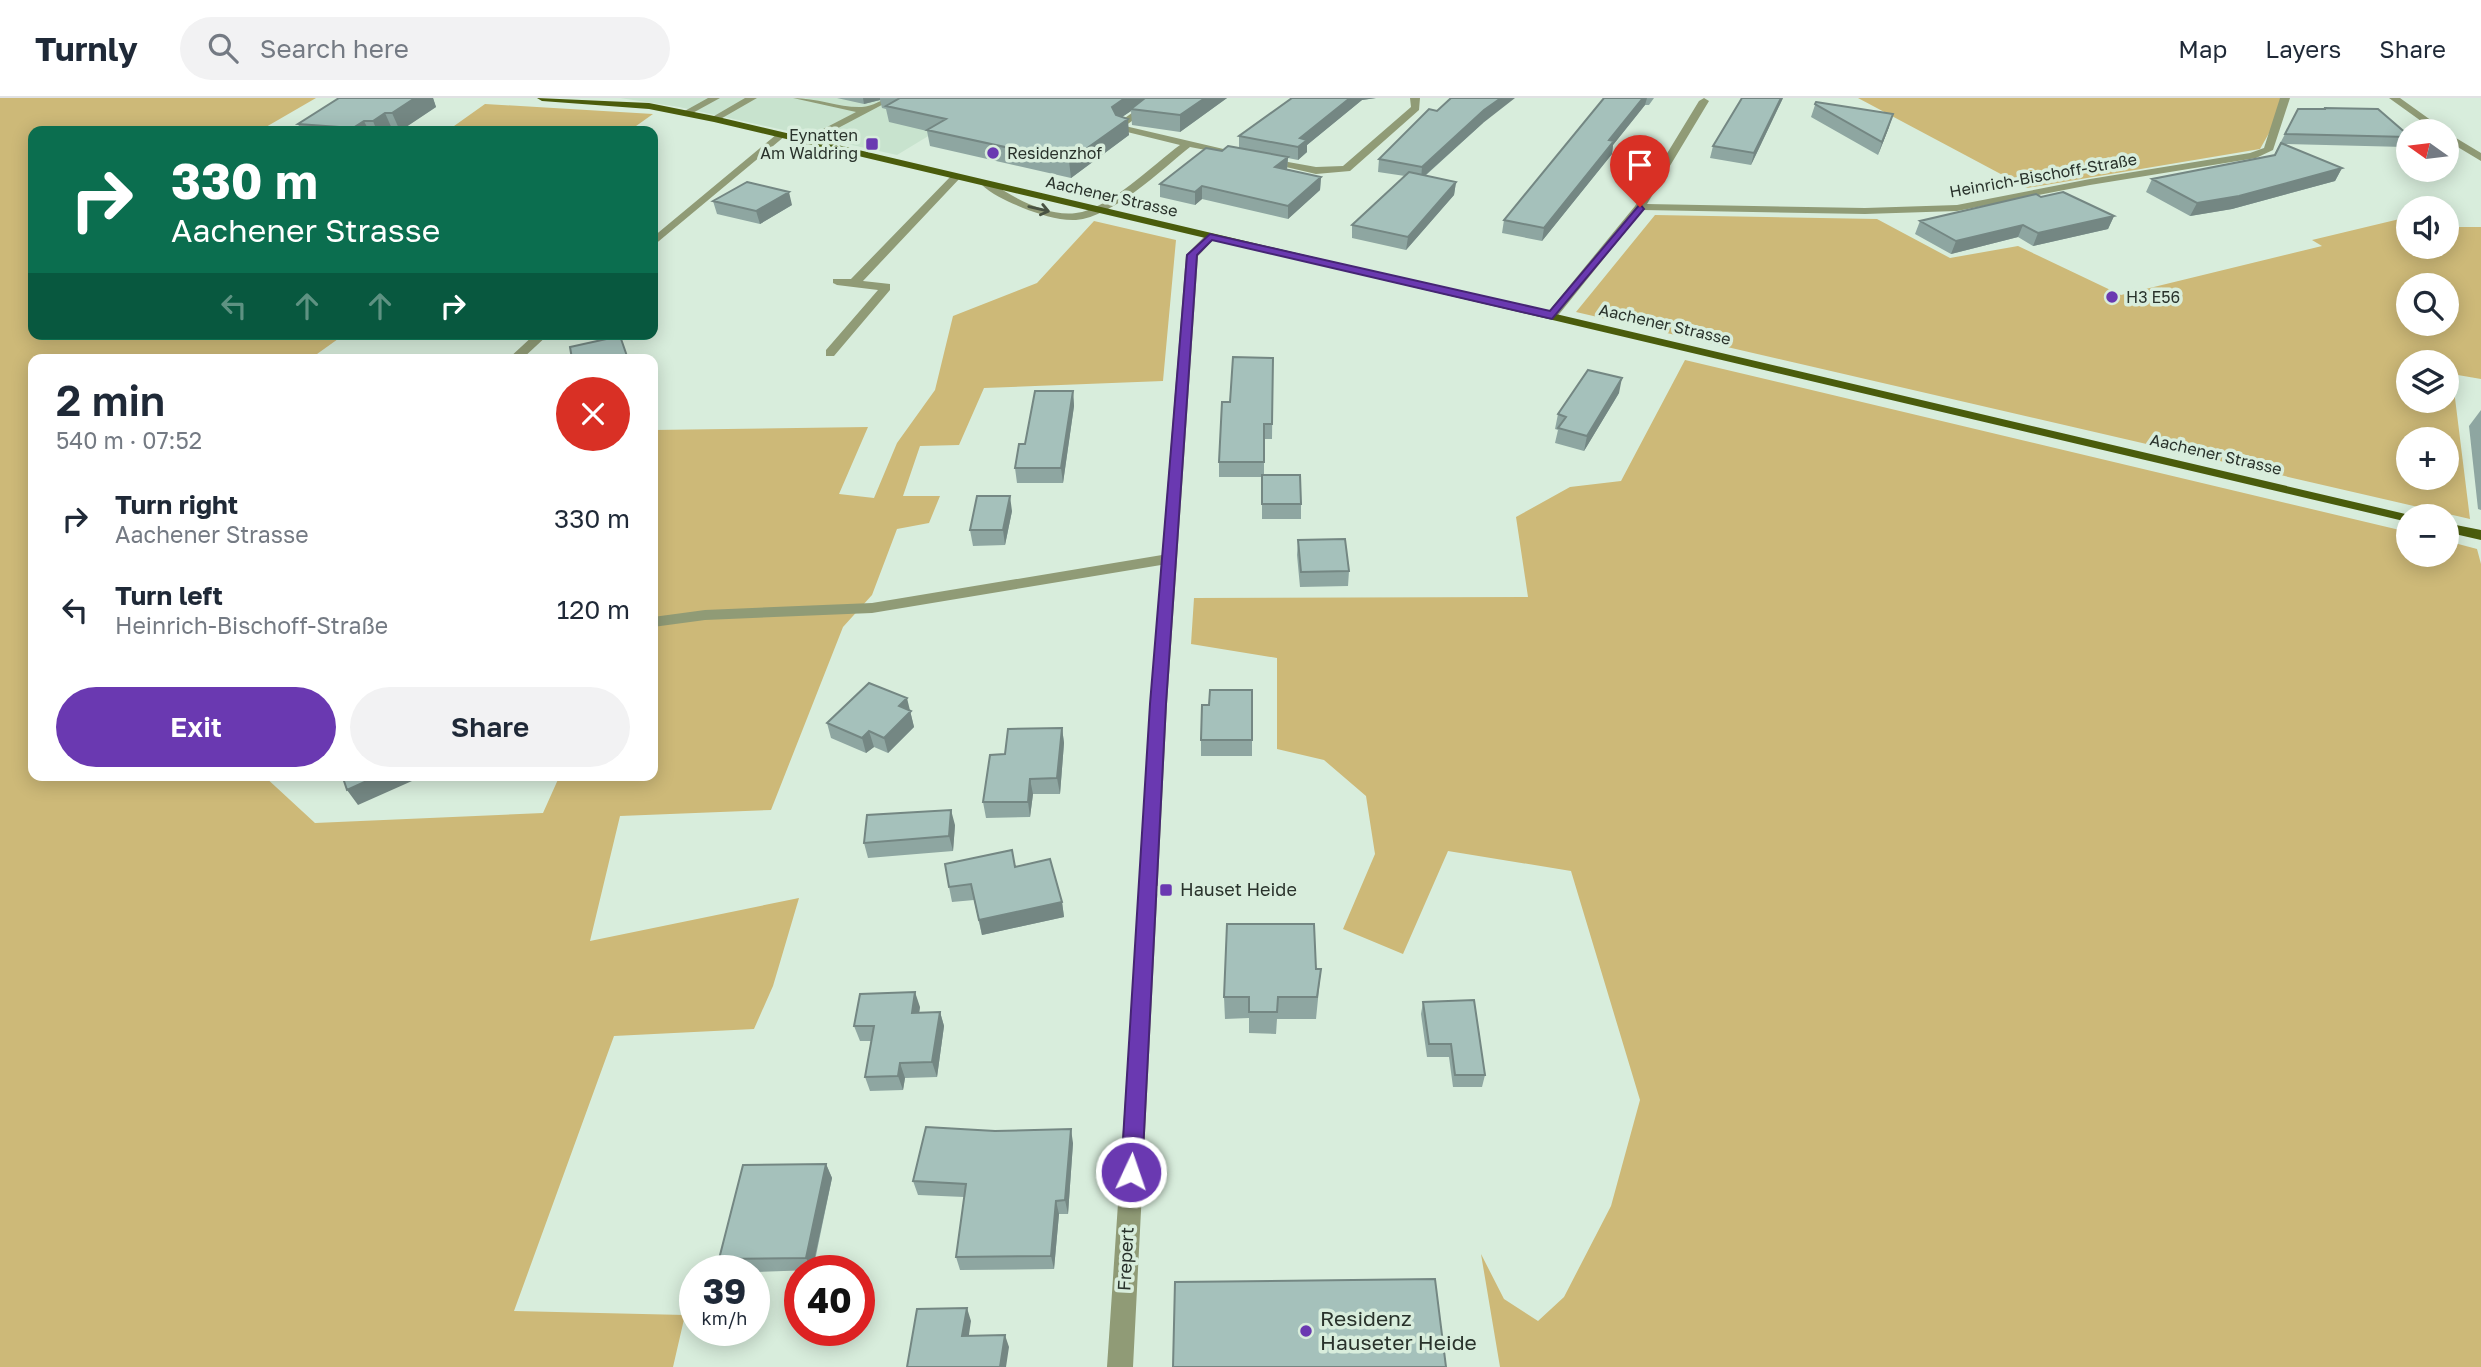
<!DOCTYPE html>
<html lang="en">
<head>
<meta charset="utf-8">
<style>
  body { margin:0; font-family:"Golos Text",sans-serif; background:#f2f2f3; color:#1f2937; height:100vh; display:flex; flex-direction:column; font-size:26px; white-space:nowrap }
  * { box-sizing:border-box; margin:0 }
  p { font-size:23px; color:#747a83 }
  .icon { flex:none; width:38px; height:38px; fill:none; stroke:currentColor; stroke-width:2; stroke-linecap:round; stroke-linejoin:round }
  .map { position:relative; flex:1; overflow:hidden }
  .drawer { position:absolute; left:28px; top:256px; width:630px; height:427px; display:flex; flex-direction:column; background:#fff; border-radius:14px; box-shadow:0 4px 18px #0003 }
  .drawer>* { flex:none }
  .guide { position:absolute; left:28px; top:28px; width:630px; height:214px; border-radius:14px; box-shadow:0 4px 18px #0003; background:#0b6e4f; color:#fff; overflow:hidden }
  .needle { width:46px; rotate:284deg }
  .tools { position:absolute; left:2396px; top:21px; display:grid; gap:14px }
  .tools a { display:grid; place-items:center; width:63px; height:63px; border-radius:50%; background:#fff; box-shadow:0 4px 18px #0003; font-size:35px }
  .speed { position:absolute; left:679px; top:1157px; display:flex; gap:14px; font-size:35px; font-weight:700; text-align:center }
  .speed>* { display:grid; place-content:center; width:91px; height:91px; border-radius:50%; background:#fff; box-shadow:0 4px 18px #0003; line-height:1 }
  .speed small { font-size:18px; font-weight:400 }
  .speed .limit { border:10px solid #d22; background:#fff; color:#111 }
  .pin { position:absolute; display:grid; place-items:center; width:60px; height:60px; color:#fff; margin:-72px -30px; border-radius:50% 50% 50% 0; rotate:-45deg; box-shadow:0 0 7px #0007 }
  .pin .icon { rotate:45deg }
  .me { position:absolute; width:77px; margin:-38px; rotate:3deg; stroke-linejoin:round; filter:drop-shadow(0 0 5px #0008) }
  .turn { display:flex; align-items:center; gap:24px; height:147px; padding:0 28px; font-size:32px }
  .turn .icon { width:91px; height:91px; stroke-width:2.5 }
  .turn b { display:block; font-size:49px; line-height:60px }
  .lanes { display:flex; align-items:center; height:66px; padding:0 28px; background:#0003; justify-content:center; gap:35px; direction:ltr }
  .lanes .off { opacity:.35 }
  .round { display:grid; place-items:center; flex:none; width:74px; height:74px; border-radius:37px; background:#f2f2f3 }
  .headline { display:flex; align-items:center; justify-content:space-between; height:119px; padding:0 28px }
  h1 { font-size:42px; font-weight:600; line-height:52px }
  .primary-button { display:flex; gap:14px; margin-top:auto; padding:14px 28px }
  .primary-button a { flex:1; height:80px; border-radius:42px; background:#6a39b1; color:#fff; font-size:28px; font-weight:600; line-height:80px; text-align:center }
  .primary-button a+a { background:#f2f2f3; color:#1f2937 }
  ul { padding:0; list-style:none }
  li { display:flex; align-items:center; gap:21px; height:91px; padding:0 28px }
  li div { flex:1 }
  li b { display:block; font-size:26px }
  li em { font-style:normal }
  header { display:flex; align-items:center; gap:42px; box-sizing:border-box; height:98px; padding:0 35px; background:#fff; border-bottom:2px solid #e0e1e3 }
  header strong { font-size:33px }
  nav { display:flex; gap:38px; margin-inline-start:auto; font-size:24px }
  .search { width:490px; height:63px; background:#f2f2f3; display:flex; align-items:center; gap:18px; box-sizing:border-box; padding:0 24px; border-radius:38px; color:#747a83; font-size:26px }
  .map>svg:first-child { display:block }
</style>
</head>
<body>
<header>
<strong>Turnly</strong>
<div class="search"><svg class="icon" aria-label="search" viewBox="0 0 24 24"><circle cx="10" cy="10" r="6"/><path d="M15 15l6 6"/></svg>Search here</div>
<nav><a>Map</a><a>Layers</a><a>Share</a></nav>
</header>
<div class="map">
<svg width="2481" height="1269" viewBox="0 0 2481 1269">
  <rect width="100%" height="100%" fill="#d8eddc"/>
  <path fill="#c8e3ce" d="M620 0H991L897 57 679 9Z"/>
  <path fill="#cdb978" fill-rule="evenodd" d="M0 0H316L259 33H33V236H345L310 261H33V677H263L315 725 543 715 560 677H653V332L868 329 839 396 874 400 897 345 935 292 953 218 1037 185 1094 123 1176 142 1163 283 984 290 959 347 920 348 903 398H940L929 425 897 431 872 497 843 529 771 712 620 718 590 843 799 800 773 888 754 931 614 938 514 1213 685 1217 673 1269H0Z
    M1858 0H2289L2260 51 2027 90Z
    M485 6 653 16 629 33H447Z
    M1655 117 1877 121 1950 160 2018 148 2121 197 2322 148 2312 142 2408 119V149H2446L2447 129H2481V281L2452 276 2470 421 1576 214ZM2408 187H2446V226H2408ZM2446 264V303H2408V264ZM2408 341H2446V380H2408Z
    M1685 262 2408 434V457H2446L2447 443 2477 451 2481 466V1269H1500L1481 1156 1504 1201 1538 1223 1564 1199 1611 1108 1640 1002 1571 773 1448 753 1403 856 1343 831 1375 756 1366 698 1324 662 1277 651V560L1191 546 1194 500 1528 499 1516 419 1570 389 1621 383Z"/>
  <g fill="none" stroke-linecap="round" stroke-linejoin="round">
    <path fill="#909b76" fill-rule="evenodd" d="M708 0H720L689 17 681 15Z
      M745 0H757L717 23 709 21Z
      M793 0C817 0 841 10 862 9 873 9 881 0 895 0L806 47 801 44 802 42 856 14Z
      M1153 0H1164L1125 28 1232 53V57L1190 49C1161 72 1113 119 1076 122 1059 123 1039 116 1023 110 1009 104 992 97 981 86L990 84C1012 99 1048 119 1076 115 1108 112 1154 66 1180 47L1119 32 1115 27Z
      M1410 0H1420L1419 12 1350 73 1316 76 1261 63 1266 60 1316 69 1343 68 1411 9Z
      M1704 0 1709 3 1647 106 1865 110 1957 107 2090 81 2250 55 2264 50 2280 0H2290L2273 52 2256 60 2090 87 1957 113 1865 116 1643 112 1556 220H1548V214L1635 108 1699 3Z
      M2389 0H2400L2446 33H2435Z
      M2446 34 2481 55V63L2446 42Z
      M777 36 785 38 653 148V139Z
      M952 77 961 79 863 183 890 186V192L834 258H826V252L878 192 837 187 833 185V181H851Z
      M1206 137 1216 139 1198 158 1167 606 1133 1269H1107L1161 467 872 515 705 522 653 529V519L705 512 872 505 1162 457 1186 157Z
      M535 236H549L522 261H508Z"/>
    <path fill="#4a5c0c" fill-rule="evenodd" d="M537 0 649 5 714 18 2414 418H2408V424L714 24 649 11 542 3Z
      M2446 425 2481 432V442L2446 434Z"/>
  </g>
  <path fill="#8ea6a1" d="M339 0H433L436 9 400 33H301L298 26Z
    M837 0H1227L1180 34 1132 27 1131 13 1122 19 1129 37 1071 80 930 48 927 33 889 24 886 11 882 10 880 2 864 6Z
    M1292 0H1376L1362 2 1307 47V54L1298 62 1288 60 1287 71 1321 79 1320 92 1288 121 1202 101 1195 107 1160 99V86L1222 53 1239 50V38Z
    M1604 0H1654L1649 7H1645L1613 47 1612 56 1542 143 1502 135 1504 122Z
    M1783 0 1751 67 1710 60 1713 48Z
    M1816 4 1889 29 1878 57 1811 19Z
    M2324 10 2408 37V45L2405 49 2283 46 2342 70 2335 83 2232 111 2190 118 2146 94 2152 81 2274 57 2298 11H2323Z
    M1437 13 1483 25 1425 78 1456 84 1454 97 1406 152 1352 140V127L1405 78 1378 74 1379 61Z
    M2041 99 2114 118 2108 131 2033 148 2018 139 1951 156 1915 136 1920 123Z
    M713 103 792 107 760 126 717 116Z
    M1273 260 1272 341H1264V377L1301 406V421H1262V379H1219V364L1230 304Z
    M1073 293 1074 308 1063 385H1017L1015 370 1025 346Z
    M1619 295 1584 353 1555 345 1558 332 1555 331 1558 316Z
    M2481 312V412L2478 411 2469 328Z
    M1012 413 1005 447 973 448 970 432Z
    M1298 442 1349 473 1348 488 1300 489 1297 457Z
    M1252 592V658H1201V642L1209 607Z
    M910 613 914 629 888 655 874 649 866 655 831 640 827 625Z
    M1062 630 1064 645 1060 696H1033L1030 719 986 720 983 704 1005 656Z
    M955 727 953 753 868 760 864 745Z
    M1015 769 1062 804 1064 819 982 837 974 802 952 804 949 789Z
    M1316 871H1321L1316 921H1277L1276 936 1249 935V920L1225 921 1224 899Z
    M1423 904 1485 977 1482 989H1453L1449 959H1427L1421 916Z
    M920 909 919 914H940L944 928 937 979 905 980 903 992 870 993 865 979 871 943H860L854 928Z
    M1073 1045 1068 1116H1059L1054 1171 960 1172 956 1159 964 1099 918 1097 913 1083Z
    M826 1066 832 1080 813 1172 754 1174V1172H726L719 1161Z"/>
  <path fill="#748783" d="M415 0H433L436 9 400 33 392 15Z
    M863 0H880V2L864 6Z
    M1125 0H1149L1131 11V13L1113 25 1112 9Z
    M1205 0H1227L1180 34V17Z
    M1350 0H1376L1362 2 1307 47V54L1298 62V49L1300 40Z
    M1501 0H1515L1483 25 1421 81 1422 69 1484 12Z
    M1643 0H1647L1645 7 1613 47 1612 56 1542 143 1544 130 1609 42Z
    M1781 0H1783L1751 67 1754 55Z
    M385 15 393 33H377L373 23Z
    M1893 16 1889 29 1878 57 1882 44Z
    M1128 21 1129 37 1071 80 1069 63Z
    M364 23 369 33H354L353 30Z
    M1288 59 1287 71 1275 69Z
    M2342 70 2335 83 2232 111 2190 118 2197 105Z
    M1321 79 1320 92 1288 121V108Z
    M1456 84 1454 97 1406 152 1408 139Z
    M1202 88V101L1195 107V94Z
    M789 94 792 107 760 126 756 113Z
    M2114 118 2108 131 2033 148 2038 135Z
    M2023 127 2018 139 1951 156 1956 143Z
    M1622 280 1619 295 1584 353 1587 338Z
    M1073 293 1074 308 1063 385 1061 370Z
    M1010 398 1012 413 1005 447 1003 432Z
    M907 600 914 629 888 655 884 640 899 608Z
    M1062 630 1064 645 1060 696 1057 680Z
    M869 633 874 649 866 655 862 640Z
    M380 677H420L421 679 358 707 347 692Z
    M1030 681 1033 696 1030 719 1028 704Z
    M951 712 955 727 953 753 949 738Z
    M1062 804 1064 819 982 837 979 822Z
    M915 894 920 909 917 929 912 915Z
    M940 914 944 928 937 979 932 964Z
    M900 965 905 980 903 992 898 978Z
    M1071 1031 1073 1045 1068 1116 1065 1102Z
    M826 1066 832 1080 812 1172 806 1160Z
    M1056 1103 1059 1116 1054 1171 1051 1158Z
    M967 1210 971 1223 967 1250 962 1238Z
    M1005 1237 1009 1249 1006 1269H1000Z"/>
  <path fill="#a5c1bb" stroke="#748783" stroke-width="2" d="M339 0H415L392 15H385L373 23H364L353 30 298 26Z
    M900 0H1125L1112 9 1116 17 1128 21 1069 63 927 32 946 21 886 8Z
    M1145 0H1205L1180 17 1131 11Z
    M1292 0H1350L1300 40 1307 42 1298 49 1239 38Z
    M1451 0H1501L1484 12 1422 69 1379 61 1429 11 1437 13Z
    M1604 0H1643L1609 42 1614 43 1544 130 1504 122Z
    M1742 0H1781L1754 55 1713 48Z
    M1816 4 1893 16 1882 44 1815 6Z
    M2324 10 2378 11 2408 37V39L2285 36 2298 11H2326Z
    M2281 45 2342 70 2239 98 2197 105 2152 81 2275 57Z
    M1228 48 1288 59 1275 69 1321 79 1288 108 1202 88 1195 94 1160 86 1206 50 1222 53Z
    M1409 74 1456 84 1408 139 1352 127Z
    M747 84 789 94 756 113 713 103Z
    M2063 94 2114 118 2038 135 2023 127 1956 143 1920 123 2036 96 2041 99Z
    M620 238 628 261H572L570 249Z
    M1233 259 1273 260 1272 326H1264V364H1219L1222 304H1230Z
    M1588 272 1622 280 1587 338 1558 330 1566 319 1558 316Z
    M1035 293H1073L1061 370H1015L1019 346H1025Z
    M1262 377H1300L1301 406H1262Z
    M977 398H1010L1003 432H970Z
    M1345 441 1349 473 1301 474 1298 442Z
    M869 585 907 600 899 608 911 613 884 640 869 633 862 640 827 625Z
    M1210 592H1252V642H1201L1202 607H1209Z
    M1062 630 1057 680 1030 681 1028 704H983L990 657 1005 656 1008 631Z
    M342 677H380L347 692Z
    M951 712 949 738 864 745 867 717Z
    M1012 752 1015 769 1050 761 1062 804 979 822 971 786 949 789 945 766Z
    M1227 826H1314L1316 871H1321L1317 899H1278L1277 914H1249V899H1224Z
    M915 894 912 915 940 914 932 964 900 965 898 978 865 979 874 928H854L860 896Z
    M1474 902 1485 977H1455L1451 946H1429L1423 904Z
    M926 1029 995 1033 1071 1031 1065 1102 1056 1103 1051 1158 956 1159 966 1086 913 1083Z
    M826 1066 806 1160 719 1161 743 1067Z
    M1435 1181 1446 1269H1173L1175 1184Z
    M967 1210 962 1238 1005 1237 1000 1269H907L917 1211Z"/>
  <defs><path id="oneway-shaft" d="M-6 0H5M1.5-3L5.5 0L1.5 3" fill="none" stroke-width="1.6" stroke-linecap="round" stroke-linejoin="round" transform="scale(1.75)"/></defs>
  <use stroke="#485242" href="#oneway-shaft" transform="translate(1039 111) rotate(13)"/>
  <path fill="#6a39b1" stroke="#452573" stroke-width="2" d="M1640 106 1644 111 1552 221 1212 142 1197 157 1166 606 1142 1074 1138 1081 1131 1084 1124 1081 1121 1074 1150 606 1187 157 1210 136 1550 213Z"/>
  <g fill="#6a39b1" stroke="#d8eddc" stroke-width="2.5">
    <rect x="865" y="39" width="14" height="14" rx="3.5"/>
    <circle cx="993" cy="55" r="7"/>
    <circle cx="2112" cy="199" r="7"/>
    <rect x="1159" y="785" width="14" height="14" rx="3.5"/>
    <circle cx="1306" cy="1233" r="7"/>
  </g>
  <g text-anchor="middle" stroke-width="7" stroke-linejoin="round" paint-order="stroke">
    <g font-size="16" fill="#29322b" stroke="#d8eddc" text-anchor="start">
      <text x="858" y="43" text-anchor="end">Eynatten<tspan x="858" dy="18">Am Waldring</tspan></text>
      <text x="1007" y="61">Residenzhof</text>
      <text x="2126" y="205">H3 E56</text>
    </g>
    <g font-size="16" fill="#29322b" stroke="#d8eddc">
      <text transform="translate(2043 77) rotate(-10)" y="6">Heinrich-Bischoff-Straße</text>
      <text transform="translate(1112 98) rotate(13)" y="6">Aachener Strasse</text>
      <text transform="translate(1665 226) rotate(13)" y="6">Aachener Strasse</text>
      <text transform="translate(2216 356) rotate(13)" y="6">Aachener Strasse</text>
    </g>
    <g font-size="18" fill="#29322b" stroke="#d8eddc" text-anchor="start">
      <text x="1180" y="798">Hauset Heide</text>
    </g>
    <g font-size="18" fill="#29322b" stroke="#d8eddc">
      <text transform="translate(1126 1161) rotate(-87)" y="6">Frepert</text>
    </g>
    <g font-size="21" fill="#29322b" stroke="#d8eddc" text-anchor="start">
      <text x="1320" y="1228">Residenz<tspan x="1320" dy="24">Hauseter Heide</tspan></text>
    </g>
  </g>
</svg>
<div class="tools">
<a><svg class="needle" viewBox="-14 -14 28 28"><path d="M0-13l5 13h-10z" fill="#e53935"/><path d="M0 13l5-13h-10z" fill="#747a83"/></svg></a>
<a><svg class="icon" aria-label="sound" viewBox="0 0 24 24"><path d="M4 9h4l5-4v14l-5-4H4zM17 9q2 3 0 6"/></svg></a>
<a><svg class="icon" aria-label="search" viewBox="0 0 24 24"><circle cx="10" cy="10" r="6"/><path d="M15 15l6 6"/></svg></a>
<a><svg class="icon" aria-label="layers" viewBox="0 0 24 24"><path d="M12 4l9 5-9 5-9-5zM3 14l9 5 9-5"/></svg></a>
<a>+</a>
<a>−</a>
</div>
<div class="speed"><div>39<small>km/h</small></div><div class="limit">40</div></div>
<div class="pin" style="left:1640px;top:109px;background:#d93025"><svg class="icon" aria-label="arrive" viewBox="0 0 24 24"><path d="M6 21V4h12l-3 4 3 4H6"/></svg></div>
<svg class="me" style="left:1131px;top:1074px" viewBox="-20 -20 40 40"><circle r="17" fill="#6a39b1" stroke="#fff" stroke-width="3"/><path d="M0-11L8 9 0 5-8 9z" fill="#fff"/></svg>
<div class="guide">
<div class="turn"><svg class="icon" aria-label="right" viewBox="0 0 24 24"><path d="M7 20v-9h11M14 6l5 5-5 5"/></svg><div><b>330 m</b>Aachener Strasse</div></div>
<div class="lanes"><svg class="icon off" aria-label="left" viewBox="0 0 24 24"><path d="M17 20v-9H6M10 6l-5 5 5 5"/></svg><svg class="icon off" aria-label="ahead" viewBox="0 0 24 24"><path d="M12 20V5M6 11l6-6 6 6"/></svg><svg class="icon off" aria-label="ahead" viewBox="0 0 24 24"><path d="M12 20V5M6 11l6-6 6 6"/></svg><svg class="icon" aria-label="right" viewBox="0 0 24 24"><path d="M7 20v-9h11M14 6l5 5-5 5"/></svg></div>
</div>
<section class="drawer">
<div class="headline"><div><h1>2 min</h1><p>540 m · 07:52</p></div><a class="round" style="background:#d93025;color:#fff"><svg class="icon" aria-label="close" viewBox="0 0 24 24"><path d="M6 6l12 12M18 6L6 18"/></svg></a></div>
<ul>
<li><svg class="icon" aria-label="right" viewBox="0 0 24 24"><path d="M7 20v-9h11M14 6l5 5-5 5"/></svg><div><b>Turn right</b><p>Aachener Strasse</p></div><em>330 m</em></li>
<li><svg class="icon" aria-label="left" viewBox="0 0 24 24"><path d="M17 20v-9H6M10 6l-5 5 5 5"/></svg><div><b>Turn left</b><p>Heinrich-Bischoff-Straße</p></div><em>120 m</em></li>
</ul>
<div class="primary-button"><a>Exit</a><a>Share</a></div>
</section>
</div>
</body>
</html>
